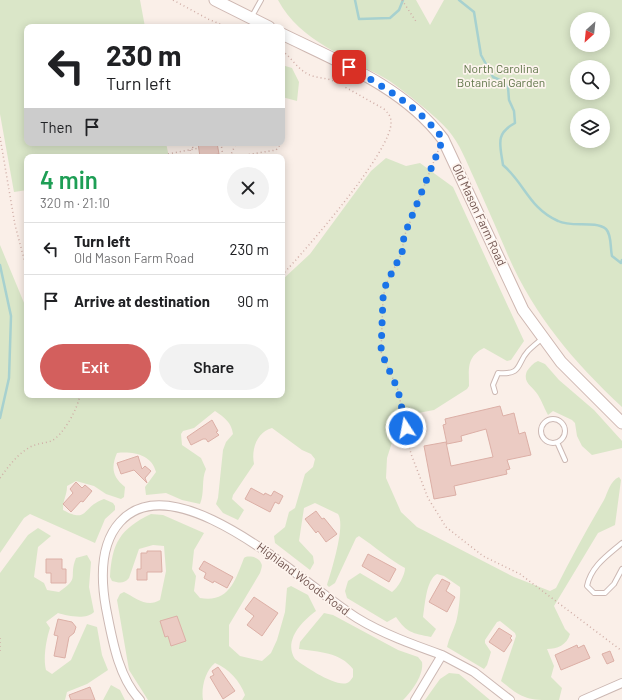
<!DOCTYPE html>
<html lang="en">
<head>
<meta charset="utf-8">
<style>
  body { margin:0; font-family:Barlow,sans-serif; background:#f2f2f2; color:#202124; height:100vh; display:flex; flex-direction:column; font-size:15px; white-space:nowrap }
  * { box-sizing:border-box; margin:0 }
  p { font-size:13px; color:#757577 }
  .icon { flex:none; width:22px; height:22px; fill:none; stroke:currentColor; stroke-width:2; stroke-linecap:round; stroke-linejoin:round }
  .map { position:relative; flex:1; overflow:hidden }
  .drawer { position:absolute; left:24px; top:154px; width:261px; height:244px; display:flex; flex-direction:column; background:#fff; border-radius:8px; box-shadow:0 2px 10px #0003 }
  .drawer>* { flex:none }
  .guide { position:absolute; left:24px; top:24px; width:261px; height:122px; border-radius:8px; box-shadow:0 2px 10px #0003; background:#fff; color:#202124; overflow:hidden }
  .needle { width:26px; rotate:207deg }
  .tools { position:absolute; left:570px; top:12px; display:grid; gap:8px }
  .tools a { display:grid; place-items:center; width:40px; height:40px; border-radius:50%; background:#fff; box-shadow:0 2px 10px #0003; font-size:20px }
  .pin { position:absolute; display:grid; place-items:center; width:34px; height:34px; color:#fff; margin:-17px; border-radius:8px; box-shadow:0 2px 6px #0006 }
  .me { position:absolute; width:44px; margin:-22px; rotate:349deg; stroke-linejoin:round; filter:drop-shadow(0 0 3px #0008) }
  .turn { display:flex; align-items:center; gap:14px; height:84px; padding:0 16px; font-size:18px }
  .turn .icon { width:52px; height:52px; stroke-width:2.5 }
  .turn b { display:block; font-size:28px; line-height:34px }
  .then { display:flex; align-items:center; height:38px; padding:0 16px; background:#0003; gap:8px; font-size:15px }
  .round { display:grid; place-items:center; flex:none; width:42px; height:42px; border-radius:21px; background:#f2f2f2 }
  .summary { display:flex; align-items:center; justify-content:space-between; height:68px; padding:0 16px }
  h1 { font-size:24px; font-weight:600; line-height:30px; color:#1e9e55 }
  .cta { display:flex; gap:8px; margin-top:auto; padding:8px 16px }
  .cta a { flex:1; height:46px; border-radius:24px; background:#d35f5d; color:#fff; font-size:16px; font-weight:600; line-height:46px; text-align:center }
  .cta a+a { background:#f2f2f2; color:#202124 }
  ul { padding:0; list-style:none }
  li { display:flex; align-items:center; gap:12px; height:52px; padding:0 16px; border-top:1px solid #e0e0e0 }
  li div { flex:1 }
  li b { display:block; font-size:15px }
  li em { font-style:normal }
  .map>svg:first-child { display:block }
</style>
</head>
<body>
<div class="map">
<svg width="622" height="700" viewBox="0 0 622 700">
  <rect width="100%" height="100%" fill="#faefe8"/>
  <path fill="#dae6c8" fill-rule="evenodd" d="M0 0H140L145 27H27V143H166L169 157H27V190L14 192 0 114Z
    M278 0H416L430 25 444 0H622V407C571 359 531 312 504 246 495 225 484 200 474 178 466 161 460 144 448 130 437 117 403 90 388 80 349 57 300 42 278 0ZM577 19H603V45H577ZM577 67H603V93H577ZM577 115H603V141H577Z
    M282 65 292 68 299 82 297 101 282 97Z
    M386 158 406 166 420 163 453 187 524 341 511 360 507 361 484 348C466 357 469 369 469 386L467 389 434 410 418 413 394 436 387 458 386 478 401 512 417 527 514 577 550 591 556 588C571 558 587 529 604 500 608 492 610 481 619 477L621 480 615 525 598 533 554 606 565 629 570 634C567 645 557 649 547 649L554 666 551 677 562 688 559 700C528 700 524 700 501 681L516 636 515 633 500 621 497 622 485 640V643L491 652 487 665 484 669 447 647C449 638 453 631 456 622 458 617 461 593 460 587L444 576 437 574C426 580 425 605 423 617L436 629 431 637C412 633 407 633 396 617L387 622 347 598 345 591 348 581 360 573 392 592C398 588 405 575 405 568 390 560 374 546 359 536L356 538 335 583 329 587 327 585C331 572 346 525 338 514L315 503 304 508 299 541 313 556 314 563 310 570 275 543 274 536 285 527 289 512 295 508 305 474 313 467 315 459 311 454 302 450 272 428C257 432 251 449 254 464L233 495 232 499 244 510 238 520 223 513 216 504 218 498 223 450 226 442 233 434C231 422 225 418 215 411L194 428 183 431 181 434 182 445 201 458 206 469C201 480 205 492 200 504L182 500 166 493 146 495 145 487 156 472C152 455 133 451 117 453 111 467 112 477 125 487L124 497 121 499 106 494 94 486 76 481 67 486C67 496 63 498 63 510 89 524 81 507 104 499L113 503 115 506V510L105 519 95 543 30 514 24 518 0 553V245L27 310V395H282V280L310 254 371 171Z
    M538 361 545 364 559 380 594 410 622 441V448L592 455 582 446 577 436 575 423 572 420 553 411 548 415C544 408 542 401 538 395 533 386 522 383 527 371 530 367 533 363 538 361Z
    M151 514 163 515 204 533 194 550 192 569 196 576 194 591 200 598C229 603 235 581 244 558 248 555 259 557 261 563 263 565 261 570 260 573L229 625V646L240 656 262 661 271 653 277 640 285 612 287 588 291 586 308 595 316 611C302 621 283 641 295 659 304 666 335 687 347 683 350 682 351 679 353 677V669C340 652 319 652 299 649L300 642 324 613 333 615 398 650 418 657 422 662C424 675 412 691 403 700H242L245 695C240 681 229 669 215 663 205 671 201 688 203 700H148L129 670 117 600 120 594 124 592C136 598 147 608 160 600L166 571 164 546 153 545 139 549 129 578C124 584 119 583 112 581L110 577C112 543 120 529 151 514Z
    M38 528 51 536 38 547 34 577 44 583 47 590 59 592C81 577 68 578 76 558L87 555 91 562 89 587 94 612C86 620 68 616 58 613L46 622 50 628C46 640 43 659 46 670L52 674 71 660 87 624 97 627 102 655 108 670 87 684 67 692 65 700H0V573L28 535Z
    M449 673 459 674 490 700H425L440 679Z
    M111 685 120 690 125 700H103Z"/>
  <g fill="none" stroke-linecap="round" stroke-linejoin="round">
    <path stroke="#a7d1cf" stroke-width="2.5" d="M355 0 359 19 390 18 399 10 403 0
      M459 0 474 12 481 55 493 77 502 81 508 87 509 100 514 111 515 123C495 134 500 144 503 165 525 184 529 208 558 221 572 228 594 220 606 229 612 235 610 248 612 256L621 263 622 260
      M0 265 11 316 9 378 0 418"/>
  </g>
  <path fill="#ebcbc3" stroke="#dcafa6" d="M198 143H217L219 154 200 157Z
    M500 406 503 416 514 413 519 434 525 432 531 455 507 460 510 469 506 470 507 474 454 486 456 495 434 499 424 446 446 442 451 466 493 457 486 429 461 436 462 441 447 444 443 425 446 424 445 419Z
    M212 420 218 431 216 432 219 435 208 442 206 439H203L191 445 187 437Z
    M138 456 142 469 145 466 151 471 145 478 147 483 134 470 121 474 117 463Z
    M76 482 82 488 85 485 92 491 83 502 81 501 71 512 63 504 73 493 70 489Z
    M251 488 264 495 265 493 271 496 274 491 283 496 279 504 275 502 270 512 245 499Z
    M316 511 322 519 324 518 337 534 326 542 318 531 316 533 305 519Z
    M147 551H161L162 572H147V580H137V569H141V553H147Z
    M368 554 396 569 389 582 362 566Z
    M46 559H62V569H66V583H51V573H46Z
    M204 561 233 577 227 588 214 581 213 583 204 578 206 573 199 569Z
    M442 579 450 583 446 591 455 597 447 612 429 602Z
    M254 597 278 613 262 636 247 625 254 616 245 609Z
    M177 616 186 641 171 646 168 636 165 637 160 621Z
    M58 619 72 622 76 627 74 633 69 637 65 658 54 656 58 636 54 635Z
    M499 628 512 636 510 638 512 640 504 652 489 642Z
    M577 645 578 648 584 645 590 658 561 670 555 655Z
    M610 651 614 661 607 664 602 654Z
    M218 667 235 691 223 699 210 677 214 675 212 671Z
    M90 687 95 700H71L69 695Z"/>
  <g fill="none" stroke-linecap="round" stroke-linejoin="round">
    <defs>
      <path id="lane" d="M251 18 261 0
        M495 392 493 385 498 373C523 375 516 364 528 351 533 346 538 342 543 338
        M541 431a12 12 0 1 1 24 0a12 12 0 1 1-24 0Z
        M557 442 565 460
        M622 543C608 555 591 566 587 586L594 593H605L614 584 622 569"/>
      <path id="street" d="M442 655 474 672 510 700
        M140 700C118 677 112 638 106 608 101 580 100 544 120 522 176 460 308 588 357 618 383 634 414 645 442 655L415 700
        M583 700 622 683"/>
      <path id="secondary" d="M215 0 269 27
        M282 34C339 62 404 87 443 139L523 310 561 362 622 423"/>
    </defs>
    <use href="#lane" stroke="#ccb8b3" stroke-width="6"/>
    <use href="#street" stroke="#ccb8b3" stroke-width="10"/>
    <use href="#secondary" stroke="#ceb7b1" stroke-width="13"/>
    <path stroke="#d0aea7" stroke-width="1.5" stroke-dasharray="1 3" stroke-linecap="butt" d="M173 0 208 19 227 27
      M402 0 417 23
      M282 51C291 57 297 68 306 73 315 79 327 77 336 82
      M0 137 15 225 27 270
      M192 143 193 149
      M221 143 223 157
      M217 145 221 144
      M190 150 191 157
      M438 151 404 237 402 253 386 284 383 298 381 352 398 390 411 454 428 498 446 527 483 556 520 574 622 651
      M168 154 199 148
      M230 157 236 143
      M233 157 276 150 280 145
      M282 275C304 252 393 150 391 122 391 116 388 113 384 109L345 87
      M0 478C8 467 16 456 27 449 35 443 43 444 51 441 63 436 78 408 80 395
      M0 638V653"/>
    <use href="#lane" stroke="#fff" stroke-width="4"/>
    <use href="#street" stroke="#fff" stroke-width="8"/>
    <use href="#secondary" stroke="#fff" stroke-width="11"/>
  </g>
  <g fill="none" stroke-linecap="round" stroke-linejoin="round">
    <path stroke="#1a73e8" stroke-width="7" stroke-dasharray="0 12.6" d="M349 67C384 87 418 106 443 139L404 236 402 253 386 284 383 298 381 352 398 390 406 428"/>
  </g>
  <g text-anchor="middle" stroke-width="3.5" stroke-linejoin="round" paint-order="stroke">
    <g font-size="12" fill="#5f7549" stroke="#fdf4ee">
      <text x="501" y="73">North Carolina<tspan x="501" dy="14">Botanical Garden</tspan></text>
    </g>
    <g font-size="12" fill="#70544f" stroke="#fdf4ee">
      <text transform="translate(479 215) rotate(65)" y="4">Old Mason Farm Road</text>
      <text transform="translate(303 579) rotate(37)" y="4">Highland Woods Road</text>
    </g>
  </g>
</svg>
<div class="tools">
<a><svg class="needle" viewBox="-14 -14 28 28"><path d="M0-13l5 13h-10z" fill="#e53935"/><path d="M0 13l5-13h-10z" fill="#757577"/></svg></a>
<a><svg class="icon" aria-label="search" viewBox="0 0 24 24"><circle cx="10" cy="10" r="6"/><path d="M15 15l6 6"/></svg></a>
<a><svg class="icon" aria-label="layers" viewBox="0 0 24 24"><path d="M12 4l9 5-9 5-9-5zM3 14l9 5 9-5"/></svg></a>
</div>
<div class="pin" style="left:349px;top:67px;background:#d93025"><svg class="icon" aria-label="arrive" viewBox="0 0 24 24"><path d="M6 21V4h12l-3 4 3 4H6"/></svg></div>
<svg class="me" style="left:406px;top:428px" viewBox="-20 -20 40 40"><circle r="17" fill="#1a73e8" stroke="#fff" stroke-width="3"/><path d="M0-11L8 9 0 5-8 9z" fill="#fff"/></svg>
<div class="guide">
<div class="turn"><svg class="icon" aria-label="left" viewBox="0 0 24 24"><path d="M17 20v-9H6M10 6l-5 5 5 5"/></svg><div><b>230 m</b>Turn left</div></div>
<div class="then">Then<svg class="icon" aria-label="arrive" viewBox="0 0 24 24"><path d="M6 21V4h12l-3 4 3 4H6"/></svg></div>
</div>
<section class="drawer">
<div class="summary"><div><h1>4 min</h1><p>320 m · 21:10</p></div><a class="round"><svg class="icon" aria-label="close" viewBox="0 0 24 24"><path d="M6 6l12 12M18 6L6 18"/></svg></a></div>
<ul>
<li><svg class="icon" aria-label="left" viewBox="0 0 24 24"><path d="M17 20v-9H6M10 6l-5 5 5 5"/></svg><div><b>Turn left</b><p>Old Mason Farm Road</p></div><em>230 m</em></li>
<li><svg class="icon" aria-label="arrive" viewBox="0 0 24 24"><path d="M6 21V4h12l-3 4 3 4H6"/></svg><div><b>Arrive at destination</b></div><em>90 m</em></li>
</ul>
<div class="cta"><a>Exit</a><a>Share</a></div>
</section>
</div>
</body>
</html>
